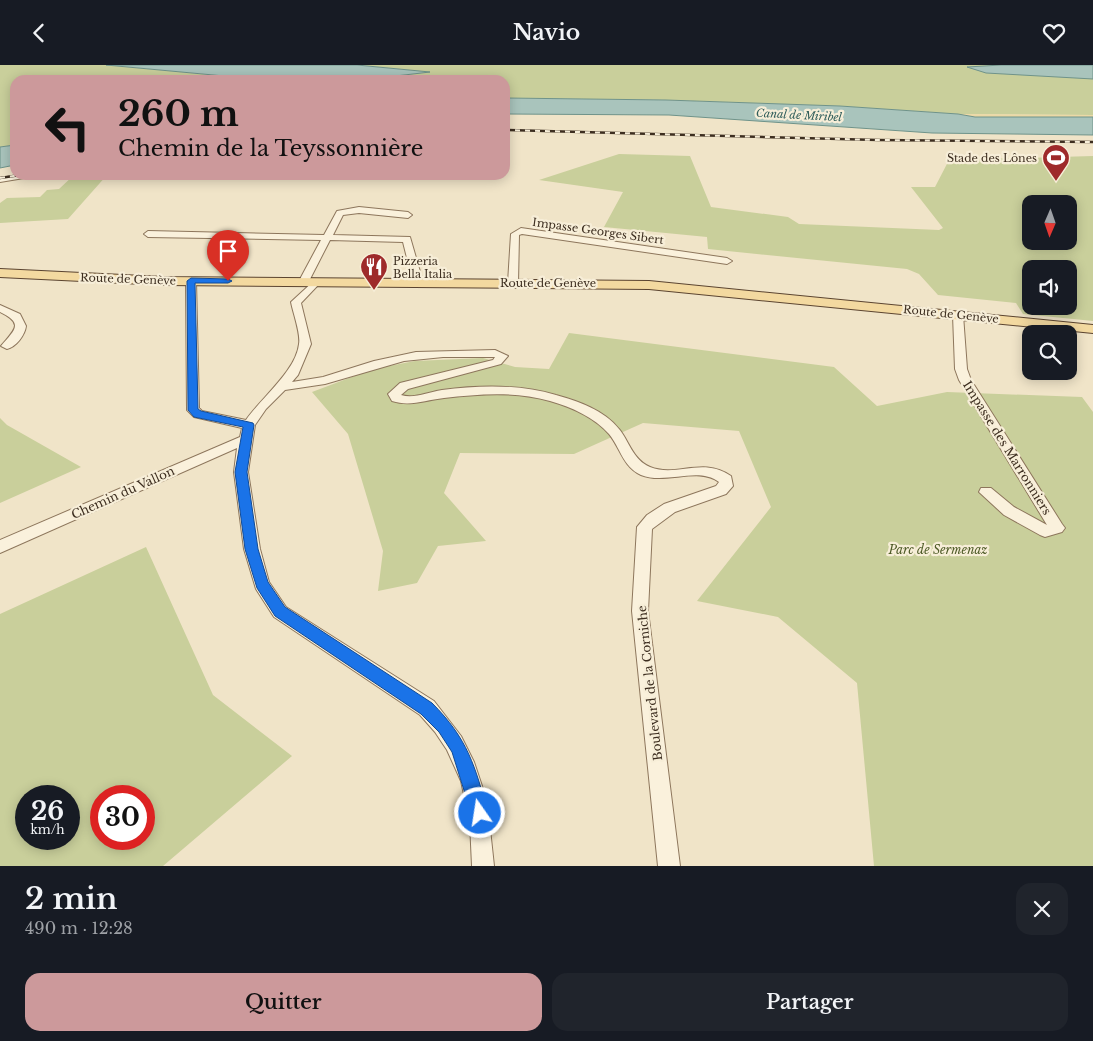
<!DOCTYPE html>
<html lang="fr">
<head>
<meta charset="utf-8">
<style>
  body { margin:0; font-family:"Libre Baskerville",serif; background:#20242c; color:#f1f3f6; height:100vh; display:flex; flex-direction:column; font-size:19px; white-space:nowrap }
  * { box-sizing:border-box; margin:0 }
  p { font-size:16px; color:#9ea1a6 }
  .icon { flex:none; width:28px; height:28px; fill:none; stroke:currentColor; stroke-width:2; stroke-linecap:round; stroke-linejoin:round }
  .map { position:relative; height:801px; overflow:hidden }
  .details { display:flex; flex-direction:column; background:#171b24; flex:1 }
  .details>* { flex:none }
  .top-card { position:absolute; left:10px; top:10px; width:500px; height:105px; border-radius:15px; box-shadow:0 2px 12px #0003; background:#cc999b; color:#111; overflow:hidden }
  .needle { width:32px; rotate:182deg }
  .buttons { position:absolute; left:1022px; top:130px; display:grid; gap:10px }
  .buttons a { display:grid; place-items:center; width:55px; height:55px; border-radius:10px; background:#171b24; box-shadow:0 2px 12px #0003; font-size:25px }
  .speed { position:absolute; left:15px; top:720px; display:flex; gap:10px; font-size:25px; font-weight:700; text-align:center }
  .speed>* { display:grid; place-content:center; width:65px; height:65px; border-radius:50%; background:#171b24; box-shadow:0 2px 12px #0003; line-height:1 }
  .speed small { font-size:12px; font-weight:400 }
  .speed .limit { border:8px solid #d22; background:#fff; color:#111 }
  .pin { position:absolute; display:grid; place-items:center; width:42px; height:42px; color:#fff; margin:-51px -21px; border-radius:50% 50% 50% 0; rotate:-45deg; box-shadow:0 0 5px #0007 }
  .pin .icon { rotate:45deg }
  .me { position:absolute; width:55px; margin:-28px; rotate:347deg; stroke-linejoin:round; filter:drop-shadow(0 0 4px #0008) }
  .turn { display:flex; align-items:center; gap:18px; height:105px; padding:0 25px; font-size:22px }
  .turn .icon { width:65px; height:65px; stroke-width:2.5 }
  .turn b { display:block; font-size:35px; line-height:42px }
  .round { display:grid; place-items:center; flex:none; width:52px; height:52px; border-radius:15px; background:#20242c }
  .head { display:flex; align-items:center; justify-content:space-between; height:85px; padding:0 25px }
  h1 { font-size:30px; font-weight:600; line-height:38px }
  .button { display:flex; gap:10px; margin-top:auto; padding:10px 25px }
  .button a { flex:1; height:58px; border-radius:15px; background:#cc999b; color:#111; font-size:20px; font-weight:600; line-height:58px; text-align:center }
  .button a+a { background:#20242c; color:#f1f3f6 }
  header { display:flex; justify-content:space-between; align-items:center; height:65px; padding:0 25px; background:#171b24; font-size:22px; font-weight:600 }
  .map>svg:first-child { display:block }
</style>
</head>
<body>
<header><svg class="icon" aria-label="back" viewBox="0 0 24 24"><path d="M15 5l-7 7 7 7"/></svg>Navio<svg class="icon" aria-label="heart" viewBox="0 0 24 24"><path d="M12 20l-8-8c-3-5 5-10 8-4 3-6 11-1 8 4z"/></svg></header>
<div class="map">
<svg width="1093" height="801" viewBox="0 0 1093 801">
  <rect width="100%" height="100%" fill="#f0e4c8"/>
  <path fill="#c9cf9b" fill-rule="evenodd" d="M0 0H106L267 15H15V80L0 82Z
    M357 0H1093V50L958 49 840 41 666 35 505 33V15H361L427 7Z
    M619 89 690 91 711 142 788 152 799 159 939 165 943 163 911 122H935L949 95 1093 91V256L1023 249 1016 238 938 230 919 209 907 204 708 184 707 172 604 162 623 127 539 115ZM1031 139H1069V176H1031ZM1031 204H1069V241H1031Z
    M74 110H107L68 154 0 158V138L7 133 40 132 47 125 59 124Z
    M569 268 834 302 877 341 947 327 1082 332 1093 347V801H874L857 618 778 552 697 536 771 442 739 366 643 358 574 389 460 388 444 428 486 476 438 481 417 518 378 526 383 486 348 369 312 327 373 304 415 296 483 293 515 302 549 304Z
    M0 353 7 360 81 402 0 438Z
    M146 482 213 630 292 691 163 801H0V549ZM26 731H69V774H26ZM101 731H144V774H101Z"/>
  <path fill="#ecd9a5" d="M958 49 1093 50V52H975Z"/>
  <path fill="#a9c4bc" stroke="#6f938a" d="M106 0H357L430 7 361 15H267Z
    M1001 0H1093V14L986 8 967 2Z
    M505 33 666 35 840 41 958 49 975 52H1093V70L932 68 669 50 505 49Z
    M15 80V100L0 103V82Z"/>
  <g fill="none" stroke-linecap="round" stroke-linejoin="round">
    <defs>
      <path id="minor" d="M20 110H42L0 117V113Z
        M359 142 408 147 412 150 408 153 359 148 343 150 333 170 410 172 423 217 421 219 413 217 403 177 330 175 309 216 304 219 299 216 321 175 148 172 144 169 148 166 324 170 337 146Z
        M521 163 727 193 732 196 727 199 522 169 519 170 518 218 513 221 508 218 511 169Z
        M191 213 196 216 199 343 202 346 246 355C261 333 296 306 299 279 301 269 293 248 291 237L316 214 321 217 301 238 311 279 298 310 292 317 323 312 374 296 416 287 495 285 508 291 501 299 408 324 401 330C414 334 428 327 442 325 480 320 519 319 556 330 578 336 604 345 619 364 629 376 633 395 650 402 677 413 702 391 731 411L733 421 726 429 675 447 652 464 648 546 680 801H658L632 546 637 462 647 450 664 439 716 421 719 417C698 401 666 420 641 410 623 402 620 382 609 369 594 352 571 342 550 336 515 326 479 329 444 333 425 335 410 342 392 336L388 329 400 318 493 295 495 292H443L404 296 325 319 285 325 266 344 255 360 248 407 260 484 269 517 286 542 434 636 461 671 474 697 487 736 494 801H472L470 757 461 716 447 685 435 667 420 650 274 552 256 524 244 484 234 407 237 383 0 488V475L240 372 242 363 194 352 187 345 186 216Z
        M0 240 20 249 26 261C25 270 16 282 7 284L1 281C14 265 25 259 0 247Z
        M958 247 963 250 967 304 971 315 1062 459 1065 463 1062 467 1045 472 1040 470 1004 450 979 427 981 423H991L1014 442 1047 460 959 315 955 304 953 250Z"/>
      <path id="major" d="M0 204 164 212 649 216 1093 260V268L649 224 164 220 0 212Z"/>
    </defs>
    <use href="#minor" stroke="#8d765c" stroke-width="2"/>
    <use href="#major" stroke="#5b4430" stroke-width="2"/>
    <use href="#minor" fill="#faf1dc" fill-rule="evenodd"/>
    <use href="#major" fill="#f3d9a0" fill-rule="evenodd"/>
    <defs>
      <path id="rail" d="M505 65 878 75 1093 77
        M0 113 20 110"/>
    </defs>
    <use href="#rail" stroke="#3d2e20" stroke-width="2.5"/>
    <use href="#rail" stroke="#f7eed8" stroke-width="2" stroke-dasharray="5" stroke-linecap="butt"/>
  </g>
  <path fill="#1a73e8" stroke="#114b97" d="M191 213 228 214 232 216 228 218H195L198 344 201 346 253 358 254 360 247 407 258 484 268 517 285 542 432 638C468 674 475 701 488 748L486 754 480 757 473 754 452 687 439 667 421 649 275 551 257 523 245 484 235 407 243 362 194 352 188 345 187 216Z"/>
  <defs>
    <symbol id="stadium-pin" viewBox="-11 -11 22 30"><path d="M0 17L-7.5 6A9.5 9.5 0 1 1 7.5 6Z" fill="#9e2a2b" stroke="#f7eed8"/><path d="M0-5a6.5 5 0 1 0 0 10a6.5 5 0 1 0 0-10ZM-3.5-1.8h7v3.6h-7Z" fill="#fff"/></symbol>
    <symbol id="restaurant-pin" viewBox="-11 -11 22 30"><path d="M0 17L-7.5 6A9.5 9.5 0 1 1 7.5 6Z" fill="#9e2a2b" stroke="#f7eed8"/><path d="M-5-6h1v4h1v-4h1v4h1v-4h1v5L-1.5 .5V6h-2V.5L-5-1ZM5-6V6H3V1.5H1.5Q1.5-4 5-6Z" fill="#fff"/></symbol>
  </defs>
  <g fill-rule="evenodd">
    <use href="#stadium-pin" x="1040" y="77" width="32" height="43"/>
    <use href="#restaurant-pin" x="358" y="186" width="32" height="43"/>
  </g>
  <g text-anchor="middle" stroke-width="4.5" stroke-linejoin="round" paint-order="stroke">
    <g font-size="11" font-style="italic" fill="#2f5d5a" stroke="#f7eed8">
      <text transform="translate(799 50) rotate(3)" y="4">Canal de Miribel</text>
    </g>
    <g font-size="11" fill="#3d2e20" stroke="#f7eed8" text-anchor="end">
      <text x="1037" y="97">Stade des Lônes</text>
      <text x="393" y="200" text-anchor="start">Pizzeria<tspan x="393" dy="13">Bella Italia</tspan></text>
    </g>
    <g font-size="11" fill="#3d2e20" stroke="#f7eed8">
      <text transform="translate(598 166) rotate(8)" y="4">Impasse Georges Sibert</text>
      <text transform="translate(128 214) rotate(2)" y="4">Route de Genève</text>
      <text x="548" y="222">Route de Genève</text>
      <text transform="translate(951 249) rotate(6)" y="4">Route de Genève</text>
    </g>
    <g font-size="12" fill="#3d2e20" stroke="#f7eed8">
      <text transform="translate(1007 383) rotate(58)" y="4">Impasse des Marronniers</text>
      <text transform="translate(123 428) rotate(-24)" y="4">Chemin du Vallon</text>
      <text transform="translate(650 618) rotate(-96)" y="4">Boulevard de la Corniche</text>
    </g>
    <g font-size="12" font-style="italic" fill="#4d5a26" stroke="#f7eed8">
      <text x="938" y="489">Parc de Sermenaz</text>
    </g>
  </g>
</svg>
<div class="buttons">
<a><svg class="needle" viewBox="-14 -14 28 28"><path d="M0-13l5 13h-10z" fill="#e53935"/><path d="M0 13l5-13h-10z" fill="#9ea1a6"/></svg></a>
<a><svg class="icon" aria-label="sound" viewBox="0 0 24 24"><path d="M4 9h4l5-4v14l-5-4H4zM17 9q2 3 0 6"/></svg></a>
<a><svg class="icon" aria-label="search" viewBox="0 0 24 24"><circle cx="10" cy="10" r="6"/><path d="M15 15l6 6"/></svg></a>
</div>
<div class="speed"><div>26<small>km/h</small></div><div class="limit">30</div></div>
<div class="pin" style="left:228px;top:216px;background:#d93025"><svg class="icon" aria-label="arrive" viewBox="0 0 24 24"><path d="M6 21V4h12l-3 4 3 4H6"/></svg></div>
<svg class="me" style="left:480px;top:748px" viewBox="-20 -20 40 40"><circle r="17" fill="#1a73e8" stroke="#fff" stroke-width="3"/><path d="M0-11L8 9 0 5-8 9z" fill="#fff"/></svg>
<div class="top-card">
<div class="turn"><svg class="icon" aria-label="left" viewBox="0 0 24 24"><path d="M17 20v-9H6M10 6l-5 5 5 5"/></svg><div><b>260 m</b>Chemin de la Teyssonnière</div></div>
</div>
</div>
<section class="details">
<div class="head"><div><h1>2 min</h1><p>490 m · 12:28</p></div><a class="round"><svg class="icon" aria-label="close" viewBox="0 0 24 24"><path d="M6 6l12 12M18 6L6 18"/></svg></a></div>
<div class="button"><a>Quitter</a><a>Partager</a></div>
</section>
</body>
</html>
